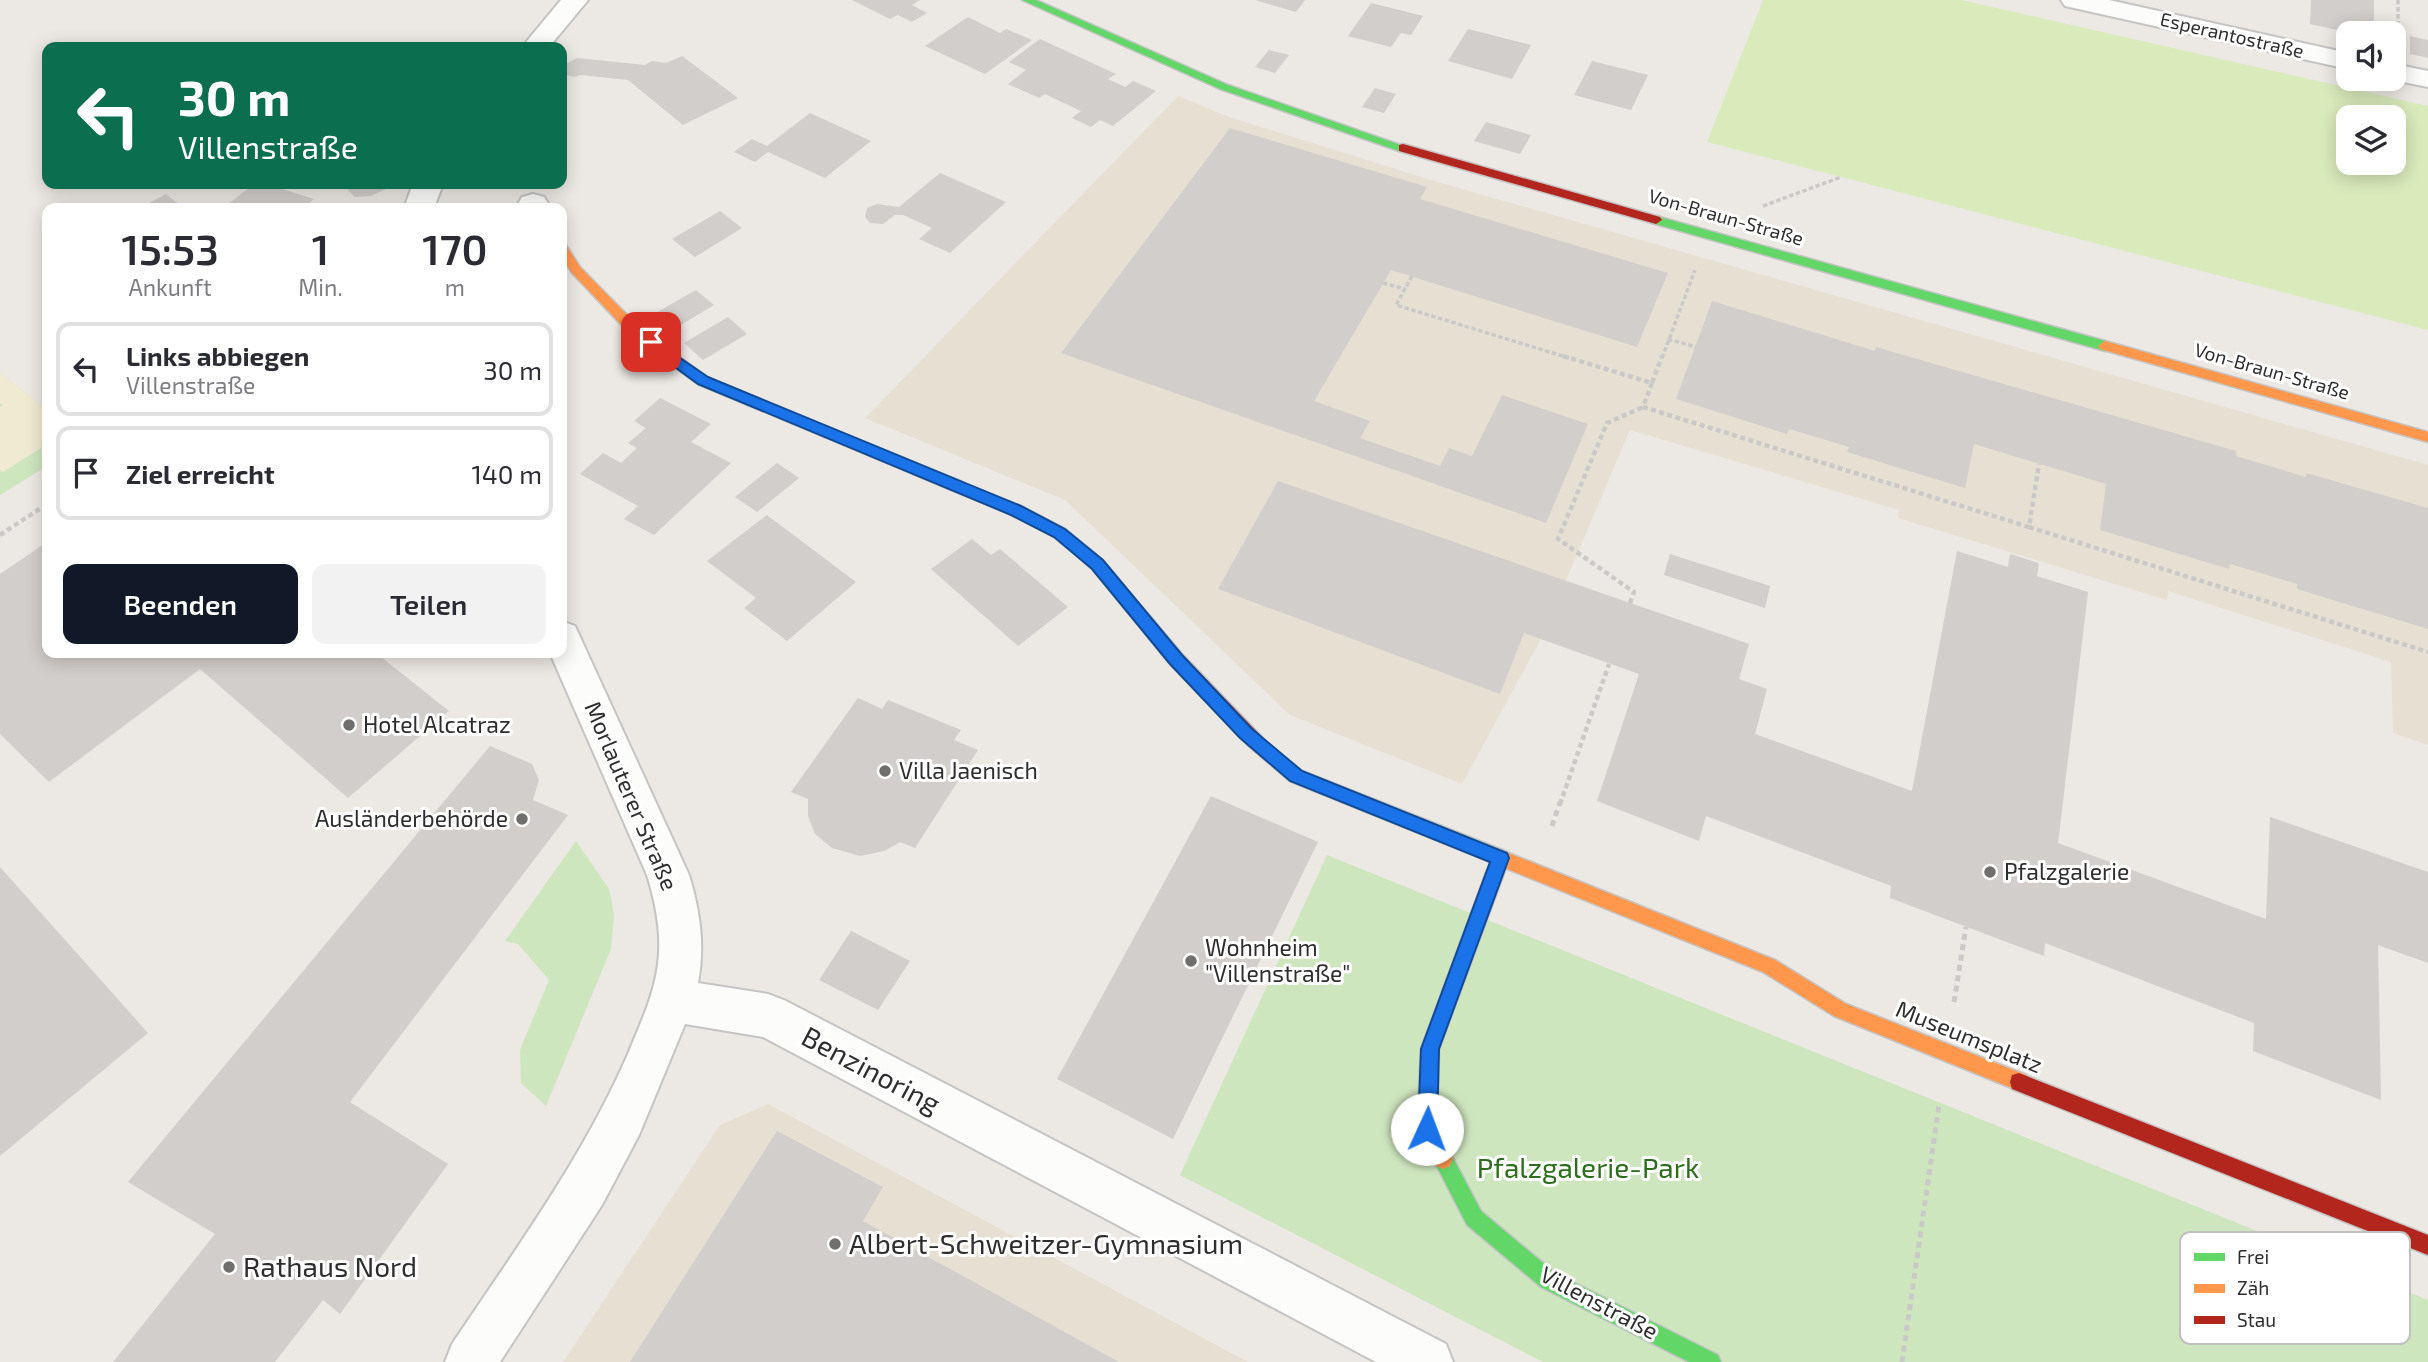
<!DOCTYPE html>
<html lang="de">
<head>
<meta charset="utf-8">
<style>
  body { margin:0; font-family:"Exo 2",sans-serif; background:#f2f2f3; color:#2b2b33; height:100vh; display:flex; flex-direction:column; font-size:26px; white-space:nowrap }
  * { box-sizing:border-box; margin:0 }
  p { font-size:23px; color:#7c7c81 }
  .icon { flex:none; width:38px; height:38px; fill:none; stroke:currentColor; stroke-width:2; stroke-linecap:round; stroke-linejoin:round }
  .map { position:relative; flex:1; overflow:hidden }
  .side { position:absolute; left:42px; top:203px; width:525px; height:455px; display:flex; flex-direction:column; background:#fff; border-radius:14px; box-shadow:0 4px 18px #0003 }
  .side>* { flex:none }
  .hud { position:absolute; left:42px; top:42px; width:525px; height:147px; border-radius:14px; box-shadow:0 4px 18px #0003; background:#0b6e4f; color:#fff; overflow:hidden }
  .fabs { position:absolute; left:2336px; top:21px; display:grid; gap:14px }
  .fabs a { display:grid; place-items:center; width:70px; height:70px; border-radius:14px; background:#fff; box-shadow:0 4px 18px #0003; font-size:35px }
  .pin { position:absolute; display:grid; place-items:center; width:60px; height:60px; color:#fff; margin:-30px; border-radius:14px; box-shadow:0 4px 10px #0006 }
  .me { position:absolute; width:77px; margin:-38px; rotate:2deg; stroke-linejoin:round; filter:drop-shadow(0 0 5px #0008) }
  .turn { display:flex; align-items:center; gap:24px; height:147px; padding:0 21px; font-size:32px }
  .turn .icon { width:91px; height:91px; stroke-width:2.5 }
  .turn b { display:block; font-size:49px; line-height:60px }
  .eta { display:flex; justify-content:space-evenly; align-items:center; height:119px; text-align:center }
  .eta b { font-size:42px; font-weight:600; line-height:49px }
  .button { display:flex; gap:14px; margin-top:auto; padding:14px 21px }
  .button a { flex:1; height:80px; border-radius:14px; background:#111827; color:#fff; font-size:28px; font-weight:600; line-height:80px; text-align:center }
  .button a+a { background:#f2f2f3; color:#2b2b33 }
  ul { padding:0; list-style:none }
  li { display:flex; align-items:center; gap:21px; height:94px; margin:0 14px 10px; padding:0 7px; border:4px solid #e1e1e2; border-radius:14px }
  li div { flex:1 }
  li b { display:block; font-size:26px }
  li em { font-style:normal }
  .map>svg:first-child { display:block }
</style>
</head>
<body>
<div class="map">
<svg width="2428" height="1362" viewBox="0 0 2428 1362">
  <rect width="100%" height="100%" fill="#ece8e4"/>
  <path fill="#e6e0d3" d="M1178 96 1232 118 1431 180 2428 465V745L2393 733 2391 662 2168 591 2167 600 1898 518 1899 510 1630 430 1541 639 1462 784 1290 715 1065 500 865 418Z
    M768 1104 1248 1362H563L720 1125Z"/>
  <path fill="#cee6be" d="M0 373 47 410V466L0 495Z
    M576 841 609 889 614 914 611 949 546 1106 521 1083 520 1050 549 980 518 944 505 941Z
    M1327 855 2428 1300V1362H1543L1180 1175Z"/>
  <path fill="#f0ead3" d="M0 373 47 410V444L3 472 0 470V407L3 405 0 403Z"/>
  <path fill="#d9eabb" fill-rule="evenodd" d="M1763 0H1961L2428 106V330L1707 142ZM2348 117H2394V163H2348Z"/>
  <path fill="#d1cecb" d="M852 0H920L912 5 927 13 912 22 898 15 890 19Z
    M1255 0H1305L1296 12Z
    M2311 0H2374V33H2351L2310 24Z
    M1371 3 1423 16 1411 35 1401 33 1391 47 1348 36Z
    M968 17 1000 33 1006 29 1032 40 985 74 925 46Z
    M1468 29 1531 45 1512 79 1448 61Z
    M2410 36 2428 40V58L2410 54Z
    M1040 39 1116 74 1108 79 1125 87 1133 81 1156 91 1113 126 1100 120 1091 127 1072 118 1081 111 1045 94 1039 98 1008 84 1026 70 1009 62Z
    M1269 50 1289 55 1275 73 1255 67Z
    M682 56 738 98 683 125 628 80 581 75 574 77 562 74V66L577 58 645 65 652 61 666 63Z
    M1592 61 1648 75 1631 110 1574 95Z
    M1375 88 1396 94 1384 113 1362 107Z
    M810 113 871 141 825 178 768 152 755 162 734 152 752 139 767 146Z
    M1486 122 1531 135 1520 154 1474 141Z
    M1230 128 1427 187 1420 199 1668 273 1637 347 1391 270 1314 401 1370 421 1360 438 1440 466 1449 448 1472 456 1502 395 1588 424 1546 523 1061 353Z
    M940 173 1006 202 950 253 919 239 932 228 903 215H895L883 224 870 223 865 217 867 208 877 204 899 207Z
    M254 184H266L314 199 303 208 279 206 275 208H223Z
    M350 184H388L386 189 371 196 355 197 348 190Z
    M166 194 184 208H139Z
    M720 211 742 228 695 257 672 239Z
    M696 290 714 305 671 331 652 315Z
    M1712 301 1875 351 1876 347 2236 451V456L2306 477V473L2428 508V629L2297 589V584L2230 564 2229 569 2100 530 2106 484 1974 444 1965 488 1847 452 1849 447 1789 429 1787 434 1676 399Z
    M728 317 747 334 703 360 684 343Z
    M660 398 711 424 691 442 731 463 654 535 624 519 638 506 580 474 603 453 621 463 637 448 628 443 646 428 634 421Z
    M777 463 799 478 757 512 735 497Z
    M1278 481 1749 644 1739 679 1767 689 1755 734 1912 791 1957 551 2008 567 2010 554 2039 563 2037 576 2088 592 2058 843 2266 919 2270 817 2428 872V963L2378 945 2381 1100 2253 1051 2254 1023 2045 943 2044 956 1890 898 1891 886 1706 816 1699 841 1597 801 1639 674 1524 633 1500 694 1218 589Z
    M767 515 856 582 787 641 744 608 756 598 707 561Z
    M972 539 991 555 1000 549 1068 607 1018 646 931 569Z
    M47 542V653H376L449 711 348 798 200 669 49 782 0 734V574Z
    M1670 554 1770 586 1765 608 1664 575Z
    M858 698 882 709 888 700 961 730 954 740 978 750 915 848 900 842 884 851 860 856 832 848 815 834 808 816V799L791 792Z
    M490 746 532 764 539 780 533 800 568 815 350 1102 448 1164 340 1314 323 1300 275 1362H113L215 1234 128 1182Z
    M1211 796 1318 842 1173 1139 1057 1079Z
    M0 867 148 1033 0 1156Z
    M851 931 910 961 878 1010 819 980Z
    M777 1131 883 1187 863 1221 1119 1362H630Z"/>
  <g fill="none" stroke-linecap="round" stroke-linejoin="round">
    <defs>
      <path id="street" d="M561 0H588L549 47H522Z
        M2061 0H2109L2348 53V69L2074 8 2065 6Z
        M2394 64 2428 71V87L2388 79H2394Z
        M413 184H443L434 208H404Z
        M533 194 544 197 551 208H521L518 204 522 197Z
        M562 621 575 626 689 875C700 911 705 945 698 983L768 994 784 1000 1446 1344 1453 1362H1376L763 1037 685 1024 639 1135 602 1205 500 1362H445L452 1344C515 1250 582 1159 628 1054 640 1024 654 996 658 964 662 934 656 904 647 875L550 653H562Z"/>
      <path id="fast" d="M1022 0H1036L1228 85 1409 148 1407 151H1399L1220 89Z
        M1656 216 2105 341 2112 346 2105 351 1652 223 1650 220Z
        M1255 734 1302 771 1507 852 1510 858 1501 879 1495 881 1489 879 1486 873 1491 862 1290 781 1249 746 1247 741 1249 736Z
        M1443 1149 1450 1152 1481 1211 1555 1273 1718 1355 1721 1362H1689L1541 1287 1467 1225 1433 1159 1436 1152Z"/>
      <path id="slow" d="M562 244 566 245 580 267 639 327 708 378 962 482 964 486 962 490H952L698 384 629 333 572 273 562 258Z
        M2105 341 2428 432V442L2100 349 2098 346Z
        M1501 850 1775 960 1846 1004 2026 1075 2028 1082 2026 1089 2019 1091 1834 1016 1763 972 1495 864 1492 858 1495 852Z
        M1495 865 1501 867 1504 873 1439 1049 1437 1128 1453 1159 1450 1166 1443 1169 1436 1166 1417 1129 1421 1049 1486 873 1489 867Z"/>
      <path id="jam" d="M1403 144 1660 217 1662 220 1656 224 1399 151V145Z
        M957 481 1021 506 1065 529 1102 560 1182 654 1261 736 1263 741 1261 746 1255 748 1249 746 1170 664 1092 568 1055 537 1011 514 952 490 950 486 952 482Z
        M2019 1073 2428 1235V1255L2012 1089 2010 1082 2012 1075Z"/>
    </defs>
    <use href="#street" stroke="#c5c4c5" stroke-width="4"/>
    <use href="#fast" stroke="#c5c4c5" stroke-width="3"/>
    <use href="#slow" stroke="#c5c4c5" stroke-width="3"/>
    <use href="#jam" stroke="#c5c4c5" stroke-width="3"/>
    <path stroke="#c9c9c8" stroke-width="3.5" stroke-dasharray="4.5 2.5" stroke-linecap="butt" d="M2398 0V34
      M1763 206 1841 177
      M1412 276 1396 305 1569 358
      M1383 283 1405 289
      M1668 339 1696 347
      M1662 358 1695 270"/>
    <path stroke="#c9c9c8" stroke-width="4.5" stroke-dasharray="5 3.5" stroke-linecap="butt" d="M1563 356 1652 383 1662 356
      M1652 383 1643 407 2029 527 2039 464
      M2029 527 2428 652
      M0 535 47 504
      M1630 603 1634 592 1558 539 1607 423 1643 407
      M1560 804 1609 664"/>
    <path stroke="#c9c9c8" stroke-width="5" stroke-dasharray="6 4.5" stroke-linecap="butt" d="M1552 826 1560 802
      M1954 1002 1966 927
      M1902 1362 1939 1105"/>
    <use href="#street" fill="#fcfcfb" fill-rule="evenodd"/>
    <use href="#fast" fill="#63d668" fill-rule="evenodd"/>
    <use href="#slow" fill="#ff974d" fill-rule="evenodd"/>
    <use href="#jam" fill="#b3261e" fill-rule="evenodd"/>
  </g>
  <path fill="#1a73e8" stroke="#114b97" stroke-width="2" d="M651 338 708 377 1021 506 1065 529 1103 560 1182 655 1251 728 1302 771 1507 853 1509 858 1439 1049 1437 1129 1434 1136 1427 1138 1421 1136 1418 1129 1421 1049 1490 862 1290 781 1240 738 1170 664 1092 569 1054 537 1011 515 698 384 646 346V339Z"/>
  <g fill="#706f6e" stroke="#fff" stroke-width="2.5">
    <circle cx="349" cy="725" r="7"/>
    <circle cx="885" cy="771" r="7"/>
    <circle cx="522" cy="819" r="7"/>
    <circle cx="1990" cy="872" r="7"/>
    <circle cx="1191" cy="961" r="7"/>
    <circle cx="835" cy="1244" r="7"/>
    <circle cx="229" cy="1267" r="7"/>
  </g>
  <g text-anchor="middle" stroke-width="6" stroke-linejoin="round" paint-order="stroke">
    <g font-size="19" fill="#2e2e2e" stroke="#fff">
      <text transform="translate(2232 35) rotate(13)" y="7">Esperantostraße</text>
      <text transform="translate(1726 217) rotate(16)" y="7">Von-Braun-Straße</text>
      <text transform="translate(2272 371) rotate(16)" y="7">Von-Braun-Straße</text>
    </g>
    <g font-size="23" fill="#2e2e2e" stroke="#fff" text-anchor="start">
      <text x="363" y="733">Hotel Alcatraz</text>
      <text x="899" y="779">Villa Jaenisch</text>
      <text x="508" y="827" text-anchor="end">Ausländerbehörde</text>
      <text x="2004" y="880">Pfalzgalerie</text>
      <text x="1205" y="956">Wohnheim<tspan x="1205" dy="26">"Villenstraße"</tspan></text>
    </g>
    <g font-size="23" fill="#2e2e2e" stroke="#fff">
      <text transform="translate(631 796) rotate(67)" y="8">Morlauterer Straße</text>
      <text transform="translate(1969 1037) rotate(22)" y="8">Museumsplatz</text>
      <text transform="translate(1599 1303) rotate(28)" y="8">Villenstraße</text>
    </g>
    <g font-size="28" fill="#2e2e2e" stroke="#fff">
      <text transform="translate(871 1070) rotate(28)" y="10">Benzinoring</text>
    </g>
    <g font-size="28" fill="#2c6e1b" stroke="#fff">
      <text x="1588" y="1178">Pfalzgalerie-Park</text>
    </g>
    <g font-size="28" fill="#2e2e2e" stroke="#fff" text-anchor="start">
      <text x="849" y="1254">Albert-Schweitzer-Gymnasium</text>
      <text x="243" y="1277">Rathaus Nord</text>
    </g>
  </g>
  <rect x="2180" y="1232" width="230" height="112" rx="10" fill="#fff" stroke="#c0c0c0" stroke-width="2"/>
  <rect x="2194" y="1253" width="31" height="8" fill="#63d668"/>
  <rect x="2194" y="1284" width="31" height="9" fill="#ff974d"/>
  <rect x="2194" y="1316" width="31" height="8" fill="#b3261e"/>
  <g font-size="19" fill="#2e2e2e">
    <text x="2237" y="1264">Frei</text>
    <text x="2237" y="1295">Zäh</text>
    <text x="2237" y="1327">Stau</text>
  </g>
</svg>
<div class="fabs">
<a><svg class="icon" aria-label="sound" viewBox="0 0 24 24"><path d="M4 9h4l5-4v14l-5-4H4zM17 9q2 3 0 6"/></svg></a>
<a><svg class="icon" aria-label="layers" viewBox="0 0 24 24"><path d="M12 4l9 5-9 5-9-5zM3 14l9 5 9-5"/></svg></a>
</div>
<div class="pin" style="left:651px;top:342px;background:#d93025"><svg class="icon" aria-label="arrive" viewBox="0 0 24 24"><path d="M6 21V4h12l-3 4 3 4H6"/></svg></div>
<svg class="me" style="left:1427px;top:1129px" viewBox="-20 -20 40 40"><circle r="19" fill="#fff"/><path d="M0-13L10 11 0 6-10 11z" fill="#1a73e8"/></svg>
<div class="hud">
<div class="turn"><svg class="icon" aria-label="left" viewBox="0 0 24 24"><path d="M17 20v-9H6M10 6l-5 5 5 5"/></svg><div><b>30 m</b>Villenstraße</div></div>
</div>
<section class="side">
<div class="eta">
<div><b>15:53</b><p>Ankunft</p></div>
<div><b>1</b><p>Min.</p></div>
<div><b>170</b><p>m</p></div>
</div>
<ul>
<li><svg class="icon" aria-label="left" viewBox="0 0 24 24"><path d="M17 20v-9H6M10 6l-5 5 5 5"/></svg><div><b>Links abbiegen</b><p>Villenstraße</p></div><em>30 m</em></li>
<li><svg class="icon" aria-label="arrive" viewBox="0 0 24 24"><path d="M6 21V4h12l-3 4 3 4H6"/></svg><div><b>Ziel erreicht</b></div><em>140 m</em></li>
</ul>
<div class="button"><a>Beenden</a><a>Teilen</a></div>
</section>
</div>
</body>
</html>
